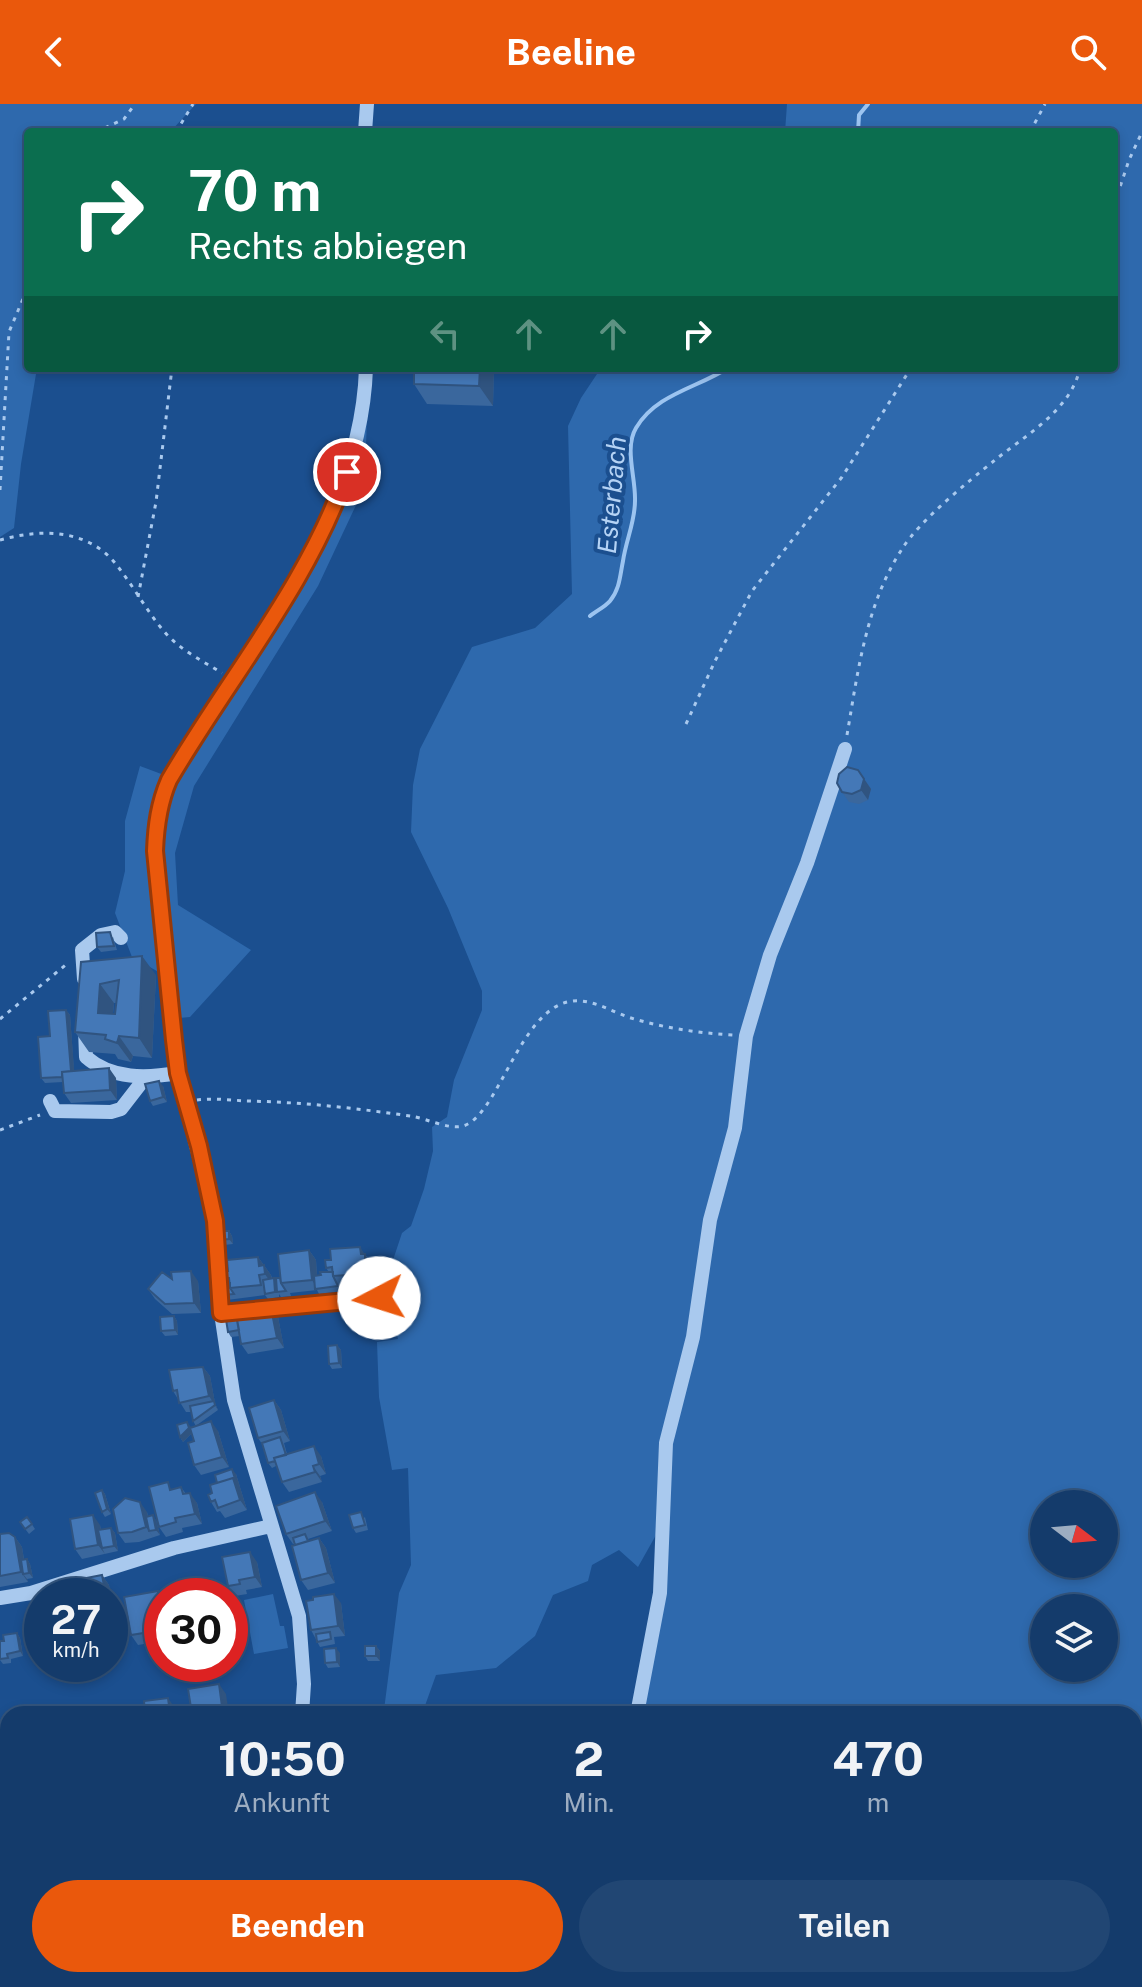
<!DOCTYPE html>
<html lang="de">
<head>
<meta charset="utf-8">
<style>
  body { margin:0; font-family:"Public Sans",sans-serif; background:#214673; color:#f1f3f6; height:100vh; display:flex; flex-direction:column; font-size:30px; white-space:nowrap }
  * { box-sizing:border-box; margin:0 }
  p { font-size:26px; color:#9dadc1 }
  .icon { flex:none; width:44px; height:44px; fill:none; stroke:currentColor; stroke-width:2; stroke-linecap:round; stroke-linejoin:round }
  .map { position:relative; flex:1; overflow:hidden }
  .panel { position:absolute; left:0px; top:1602px; width:1142px; height:282px; display:flex; flex-direction:column; background:#143b6b; border-radius:24px 24px 0 0; box-shadow:0 4px 12px #0003,0 0 0 2px #33557e }
  .panel>* { flex:none }
  .banner { position:absolute; left:24px; top:24px; width:1094px; height:244px; border-radius:8px; box-shadow:0 4px 12px #0003,0 0 0 2px #33557e; background:#0b6e4f; color:#fff; overflow:hidden }
  .needle { width:52px; rotate:106deg }
  .buttons { position:absolute; left:1030px; top:1386px; display:grid; gap:16px }
  .buttons a { display:grid; place-items:center; width:88px; height:88px; border-radius:50%; background:#143b6b; box-shadow:0 4px 12px #0003,0 0 0 2px #33557e; font-size:40px }
  .speed { position:absolute; left:24px; top:1474px; display:flex; gap:16px; font-size:40px; font-weight:700; text-align:center }
  .speed>* { display:grid; place-content:center; width:104px; height:104px; border-radius:50%; background:#143b6b; box-shadow:0 4px 12px #0003,0 0 0 2px #33557e; line-height:1 }
  .speed small { font-size:20px; font-weight:400 }
  .speed .limit { border:12px solid #d22; background:#fff; color:#111 }
  .pin { position:absolute; display:grid; place-items:center; width:68px; height:68px; color:#fff; margin:-34px; border:4px solid #fff; border-radius:50%; box-shadow:0 2px 8px #0007 }
  .me { position:absolute; width:88px; margin:-44px; rotate:265deg; stroke-linejoin:round; filter:drop-shadow(0 0 6px #0008) }
  .turn { display:flex; align-items:center; gap:28px; height:168px; padding:0 32px; font-size:36px }
  .turn .icon { width:104px; height:104px; stroke-width:2.5 }
  .turn b { display:block; font-size:56px; line-height:68px }
  .lanes { display:flex; align-items:center; height:76px; padding:0 32px; background:#0003; justify-content:center; gap:40px; direction:ltr }
  .lanes .off { opacity:.35 }
  .eta { display:flex; justify-content:space-evenly; align-items:center; height:136px; text-align:center }
  .eta b { font-size:48px; font-weight:700; line-height:56px }
  .button { display:flex; gap:16px; margin-top:auto; padding:16px 32px }
  .button a { flex:1; height:92px; border-radius:48px; background:#ea580c; color:#fff; font-size:32px; font-weight:700; line-height:92px; text-align:center }
  .button a+a { background:#214673; color:#f1f3f6 }
  header { display:flex; justify-content:space-between; align-items:center; height:104px; padding:0 32px; background:#ea580c; color:#fff; font-size:36px; font-weight:700 }
  .map>svg:first-child { display:block }
</style>
</head>
<body>
<header><svg class="icon" aria-label="back" viewBox="0 0 24 24"><path d="M15 5l-7 7 7 7"/></svg>Beeline<svg class="icon" aria-label="search" viewBox="0 0 24 24"><circle cx="10" cy="10" r="6"/><path d="M15 15l6 6"/></svg></header>
<div class="map">
<svg width="1142" height="1883" viewBox="0 0 1142 1883">
  <rect width="100%" height="100%" fill="#1b4f8f"/>
  <path fill="#2e69ad" fill-rule="evenodd" d="M0 0H196L170 28H28V264H37L21 360 14 424 0 433Z
    M787 0H1142V1883H659L654 1876H1134V1610H637L658 1502 656 1431 638 1463 619 1446 592 1461 588 1477 553 1491 535 1532 496 1564 436 1571 422 1610H393L384 1606 399 1489 411 1461 408 1364 392 1366 379 1293 377 1238 398 1235 388 1196 393 1156 402 1129 411 1122 424 1085 433 1047 432 1023 447 1013 454 976 482 906V887L448 804 411 728 413 681 420 645 472 543 535 524 572 490 568 322 581 294 601 264H1114V28H785ZM1044 1400H1104V1460H1044ZM1044 1504H1104V1564H1044Z
    M367 308 365 382 318 482 194 682 175 749 178 801 251 846 190 913 179 914 159 746 164 700 180 667 283 509Z
    M140 662 164 671 151 701 149 743 164 871 132 853 115 809 125 767V717Z
    M273 1490 280 1522H284L288 1544 254 1550 244 1496Z
    M0 1822H8V1876H381L379 1883H0Z"/>
  <g fill="none" stroke-linecap="round" stroke-linejoin="round">
    <path stroke="#9cc4f0" stroke-width="4" d="M858 28 859 11 868 0
      M590 512C596 507 605 503 610 497 620 485 620 471 623 457 626 436 635 418 635 397 636 374 624 344 636 324 656 290 697 284 728 264"/>
    <path stroke="#a9c9ee" stroke-width="3" stroke-dasharray="4 6" stroke-linecap="butt" d="M96 28 124 15 135 0
      M176 28 193 0
      M1030 28 1045 0
      M1114 101 1129 56 1142 28
      M0 386 9 228 28 183
      M0 436C39 425 86 424 115 459 132 480 145 504 162 525 178 545 201 556 222 569
      M138 493 156 398 172 264
      M686 620 715 557 752 487 842 373 911 264
      M847 631C858 567 866 500 902 445 920 416 968 378 995 356 1026 331 1071 306 1080 264
      M0 915 68 859
      M197 996C213 994 230 996 246 997 301 998 355 1004 410 1012 426 1014 448 1026 463 1022 499 1012 520 902 573 897 593 895 612 908 631 914 664 924 698 929 733 931
      M0 1026 40 1011
      M0 1846 8 1844
      M166 1876 175 1883
      M249 1883 257 1876"/>
    <path stroke="#a9c9ee" stroke-width="14" d="M365 28 367 0
      M84 875 82 846 101 831 115 828 121 834
      M85 924 86 953C112 976 147 974 178 969
      M50 997 55 1007 111 1008 121 1005 145 974
      M225 1209 379 1194
      M0 1494 31 1489 174 1444 271 1422
      M302 1610 304 1580 299 1512 234 1296 221 1209 215 1117 178 969 174 936 155 747 156 722 161 695 169 676 308 456C340 397 364 332 366 264
      M637 1610 660 1489 666 1339 693 1233 710 1116 735 1024 746 932 770 851 807 759 845 645
      M0 1680 8 1679
      M416 1876 422 1883
      M585 1883 587 1876"/>
  </g>
  <path fill="#3a679d" fill-rule="evenodd" d="M414 264H494L493 302 427 300 414 280Z
    M865 676 871 685 868 696 859 700 849 698 842 688Z
    M113 833 117 846 101 848 97 843Z
    M81 858 156 871 152 954 133 952 131 958 118 955 115 950 89 948 75 928ZM114 899H116L115 910H113Z
    M66 906 70 911 74 967 116 974 117 996 71 999 64 989 63 978 45 979 41 974 50 932Z
    M163 982 167 998 153 1002 150 997Z
    M229 1127 232 1132 233 1140 224 1141 220 1136Z
    M309 1146 316 1156 317 1172 329 1168 326 1164 367 1152 371 1160 372 1166 380 1170 381 1177 369 1178V1180L341 1182 342 1187 319 1190 317 1186 290 1189 291 1192 281 1193 279 1190V1193L268 1195 265 1191 227 1196 224 1191 227 1179 224 1174 228 1167 258 1153 271 1171 272 1174 276 1177Z
    M172 1175 198 1177 201 1209 172 1210 155 1195 148 1185Z
    M271 1204 278 1213 284 1244 248 1250 241 1240 240 1232 231 1233 228 1228 242 1209Z
    M174 1212 177 1217 178 1231 165 1232 161 1227Z
    M337 1241 341 1246 342 1264 332 1265 329 1260Z
    M203 1263 210 1272 215 1299 218 1306 197 1321 218 1327 229 1363 201 1371 194 1361V1337L192 1329 183 1338 180 1333 191 1323 196 1322 193 1317 191 1308H186L173 1287Z
    M274 1296 281 1306 290 1337 284 1339 287 1350 321 1352 326 1370 320 1372 322 1378 289 1388 282 1378 276 1362 272 1364 268 1359 264 1343 258 1334Z
    M236 1370 247 1406 225 1414 220 1407 217 1408 211 1398 212 1389Z
    M181 1383 186 1390 197 1399 202 1420 182 1424 183 1428 166 1433 159 1423 173 1385Z
    M102 1386 105 1390 111 1410 105 1413 102 1408Z
    M322 1398 332 1427 308 1435 309 1437 319 1434 326 1444 335 1479 308 1486 301 1476 295 1440H293L286 1430Z
    M147 1408 148 1412 156 1416 160 1431 139 1438 125 1439 118 1429Z
    M27 1413 35 1425 29 1430 20 1418Z
    M365 1413 368 1426 356 1429 353 1424Z
    M100 1421 101 1426 111 1424 115 1429 118 1447 82 1455 75 1445Z
    M0 1430 15 1433 22 1443 24 1455H27L30 1460 33 1474 27 1475 28 1478 0 1483Z
    M257 1458 262 1483 246 1486 247 1490 235 1492 228 1482Z
    M102 1471 109 1481 111 1493 114 1492 117 1497 120 1510H114L115 1515 110 1516V1492Z
    M162 1492V1537L138 1541 131 1531Z
    M341 1499 345 1532 334 1533 335 1540 320 1543 311 1526Z
    M230 1508 233 1513 240 1546H237L239 1559 218 1563 216 1560H230Z
    M17 1529 20 1534 23 1552 11 1555V1559L3 1560 0 1556 4 1537Z
    M376 1542 380 1547V1557H368L365 1552Z
    M340 1549V1563L328 1564 325 1559Z
    M0 1682 8 1688V1731L0 1732Z
    M0 1764 8 1767V1796L0 1792Z"/>
  <path fill="#305480" d="M480 264H494L493 302 479 282Z
    M858 666 871 685 868 696 861 686Z
    M142 852 156 871 152 954 139 934Z
    M100 880 114 899 111 928 98 909Z
    M66 906 70 911 75 977 71 972Z
    M119 932 133 952 131 958 117 939Z
    M109 964 116 974 117 996 110 986Z
    M159 977 163 982 167 998 163 993Z
    M229 1127 232 1132 233 1140 229 1135Z
    M360 1143 371 1160 372 1171 365 1161 361 1150Z
    M309 1146 316 1156 318 1186 312 1176Z
    M258 1153 271 1171 272 1180 259 1162Z
    M361 1161 368 1171 365 1173 369 1180 362 1170Z
    M191 1167 198 1177 201 1209 194 1199Z
    M271 1204 278 1213 284 1244 277 1234Z
    M174 1212 177 1217 178 1231 175 1226Z
    M337 1241 341 1246 342 1264 339 1259Z
    M203 1263 210 1272 215 1299 218 1306 209 1292Z
    M274 1296 281 1306 290 1337 283 1327Z
    M211 1317 218 1327 229 1363 222 1353Z
    M187 1318 191 1323 192 1329 183 1338 180 1333Z
    M314 1342 321 1352 326 1370 319 1360Z
    M313 1362 320 1372 322 1378 315 1368Z
    M232 1365 236 1370 247 1406 240 1396 233 1374Z
    M102 1386 105 1390 111 1410 107 1405Z
    M315 1388 322 1398 332 1427 325 1417Z
    M190 1389 197 1399 202 1420 195 1410Z
    M140 1398 147 1408 151 1427H149L153 1433 146 1423Z
    M93 1411 100 1421 104 1444H102L105 1450 98 1441Z
    M153 1411 156 1416 160 1431 156 1426Z
    M111 1424 115 1429 118 1447 114 1442Z
    M15 1433 22 1443 26 1469 23 1470 27 1475 28 1478 21 1468Z
    M319 1434 326 1444 335 1479 328 1469Z
    M250 1448 257 1458 262 1483 255 1473Z
    M27 1455 30 1460 33 1474 29 1469Z
    M102 1471 109 1481 113 1505H111L114 1510 115 1515 110 1508V1492H106Z
    M334 1490 341 1499 345 1532 338 1522Z
    M114 1492 117 1497 120 1510 116 1505Z
    M230 1508 233 1513 240 1546 233 1536 230 1522Z
    M17 1529 20 1534 23 1552 20 1547Z
    M230 1537 237 1546 239 1559 232 1549Z
    M376 1542 380 1547V1557L376 1552Z
    M336 1544 340 1549V1563L337 1558Z
    M219 1580 226 1590 229 1610H223Z
    M168 1594 175 1604 176 1610H171L170 1609Z
    M3 1682 8 1688V1705Z
    M634 1876H635L640 1883H632Z"/>
  <path fill="#4478b7" stroke="#305480" stroke-width="2" fill-rule="evenodd" d="M414 264H480L479 282 414 280Z
    M847 663 858 666 864 675 861 686 852 690 842 688 837 679 839 670Z
    M110 828 114 842 97 843 96 829Z
    M142 852 139 934 119 932 117 939 105 935 106 931 75 928 81 858ZM119 876 115 910 98 909 100 880Z
    M66 906 71 967 62 968V973L41 974 38 933 50 932 48 907Z
    M109 964 110 986 64 989 62 968Z
    M159 977 163 993 150 997 145 980Z
    M220 1127H229V1135L220 1136Z
    M360 1143 361 1150H365V1161H361L362 1170 333 1172 332 1163 326 1164 325 1156H331L330 1145Z
    M309 1146 312 1176 281 1179 278 1150Z
    M258 1153 259 1162 264 1161 265 1170 259 1171 261 1181 230 1184 229 1174H224L223 1167H228L227 1156Z
    M377 1165V1172L365 1173V1166Z
    M191 1167 194 1199 165 1200 148 1185 162 1168 172 1175 171 1168Z
    M320 1168H333V1172L338 1182 315 1185 314 1172 321 1171Z
    M274 1174 275 1188 265 1190 263 1176Z
    M276 1174H280L281 1179 286 1187 277 1188Z
    M222 1179H230V1184L234 1190 224 1191Z
    M271 1204 277 1234 241 1240 236 1210Z
    M241 1207V1209L236 1210 239 1226 228 1228 225 1209Z
    M174 1212 175 1226 161 1227 160 1213Z
    M337 1241 339 1259 329 1260 328 1242Z
    M203 1263 209 1292 179 1299 177 1286 173 1287 169 1266Z
    M274 1296 283 1327 258 1334 249 1304Z
    M214 1297 215 1301 193 1317 190 1302Z
    M211 1317 222 1353 194 1361 188 1339 194 1337 190 1324Z
    M187 1318 189 1324 180 1333 177 1321Z
    M280 1333 286 1351 274 1354 275 1357 268 1359 262 1339Z
    M314 1342 319 1360 313 1362 315 1368 282 1378 274 1354Z
    M232 1365 236 1378 233 1374 217 1379 215 1371Z
    M233 1374 240 1396 218 1404 215 1396 211 1398 208 1391 212 1389 210 1381Z
    M168 1378 170 1386 181 1383 183 1390 190 1389 195 1410 175 1414 176 1418 159 1423 149 1383Z
    M102 1386 107 1405 102 1408 95 1389Z
    M315 1388 325 1417 286 1430 276 1402Z
    M125 1394 140 1398 146 1423 132 1428 118 1429 113 1405Z
    M361 1408 365 1421 353 1424 349 1411Z
    M93 1411 98 1441 75 1445 70 1415Z
    M153 1411 156 1426 149 1427 146 1413Z
    M27 1413 32 1420 25 1425 20 1418Z
    M111 1424 114 1442 102 1444 98 1426Z
    M9 1429 15 1433 21 1468 0 1472V1430Z
    M305 1430 308 1437 295 1441 293 1434Z
    M319 1434 328 1469 301 1476 292 1442Z
    M250 1448 255 1473 239 1476 240 1480 228 1482 222 1453Z
    M27 1455 29 1469 23 1470 21 1456Z
    M102 1471 106 1492H79L76 1476Z
    M158 1487 162 1508V1526L131 1531 124 1493Z
    M334 1490 338 1522 311 1526 306 1497 313 1496V1493Z
    M114 1492 116 1505H111L110 1493Z
    M230 1522 233 1536 230 1537Z
    M330 1528 331 1535 317 1538 316 1530Z
    M17 1529 20 1547 7 1550 8 1554 0 1555V1537H4L3 1531Z
    M365 1542H376V1552H365Z
    M336 1544 337 1558 325 1559 324 1545Z
    M219 1580 223 1610H192L188 1585Z
    M168 1594 170 1609 174 1608V1610H145L144 1597Z
    M90 1606V1610H67Z
    M189 1606V1610H177L176 1608Z
    M0 1682H3L8 1705V1720L0 1721Z
    M0 1764 8 1767V1789L0 1785Z
    M594 1876H634L632 1883H593Z"/>
  <g fill="none" stroke-linecap="round" stroke-linejoin="round">
    <defs>
      <path id="route" d="M347 368C309 479 228 575 169 676 159 699 156 721 155 747L174 936 178 969 199 1042 215 1117 221 1209 379 1194"/>
    </defs>
    <use href="#route" stroke="#983908" stroke-width="20"/>
    <use href="#route" stroke="#ea580c" stroke-width="14"/>
  </g>
  <g text-anchor="middle" stroke-width="8" stroke-linejoin="round" paint-order="stroke">
    <g font-size="26" font-style="italic" fill="#b5d3f5" stroke="#1b4f8f">
      <text transform="translate(612 391) rotate(-85)" y="9">Esterbach</text>
    </g>
  </g>
</svg>
<div class="buttons">
<a><svg class="needle" viewBox="-14 -14 28 28"><path d="M0-13l5 13h-10z" fill="#e53935"/><path d="M0 13l5-13h-10z" fill="#9dadc1"/></svg></a>
<a><svg class="icon" aria-label="layers" viewBox="0 0 24 24"><path d="M12 4l9 5-9 5-9-5zM3 14l9 5 9-5"/></svg></a>
</div>
<div class="speed"><div>27<small>km/h</small></div><div class="limit">30</div></div>
<div class="pin" style="left:347px;top:368px;background:#d93025"><svg class="icon" aria-label="arrive" viewBox="0 0 24 24"><path d="M6 21V4h12l-3 4 3 4H6"/></svg></div>
<svg class="me" style="left:379px;top:1194px" viewBox="-20 -20 40 40"><circle r="19" fill="#fff"/><path d="M0-13L10 11 0 6-10 11z" fill="#ea580c"/></svg>
<div class="banner">
<div class="turn"><svg class="icon" aria-label="right" viewBox="0 0 24 24"><path d="M7 20v-9h11M14 6l5 5-5 5"/></svg><div><b>70 m</b>Rechts abbiegen</div></div>
<div class="lanes"><svg class="icon off" aria-label="left" viewBox="0 0 24 24"><path d="M17 20v-9H6M10 6l-5 5 5 5"/></svg><svg class="icon off" aria-label="ahead" viewBox="0 0 24 24"><path d="M12 20V5M6 11l6-6 6 6"/></svg><svg class="icon off" aria-label="ahead" viewBox="0 0 24 24"><path d="M12 20V5M6 11l6-6 6 6"/></svg><svg class="icon" aria-label="right" viewBox="0 0 24 24"><path d="M7 20v-9h11M14 6l5 5-5 5"/></svg></div>
</div>
<section class="panel">
<div class="eta">
<div><b>10:50</b><p>Ankunft</p></div>
<div><b>2</b><p>Min.</p></div>
<div><b>470</b><p>m</p></div>
</div>
<div class="button"><a>Beenden</a><a>Teilen</a></div>
</section>
</div>
</body>
</html>
